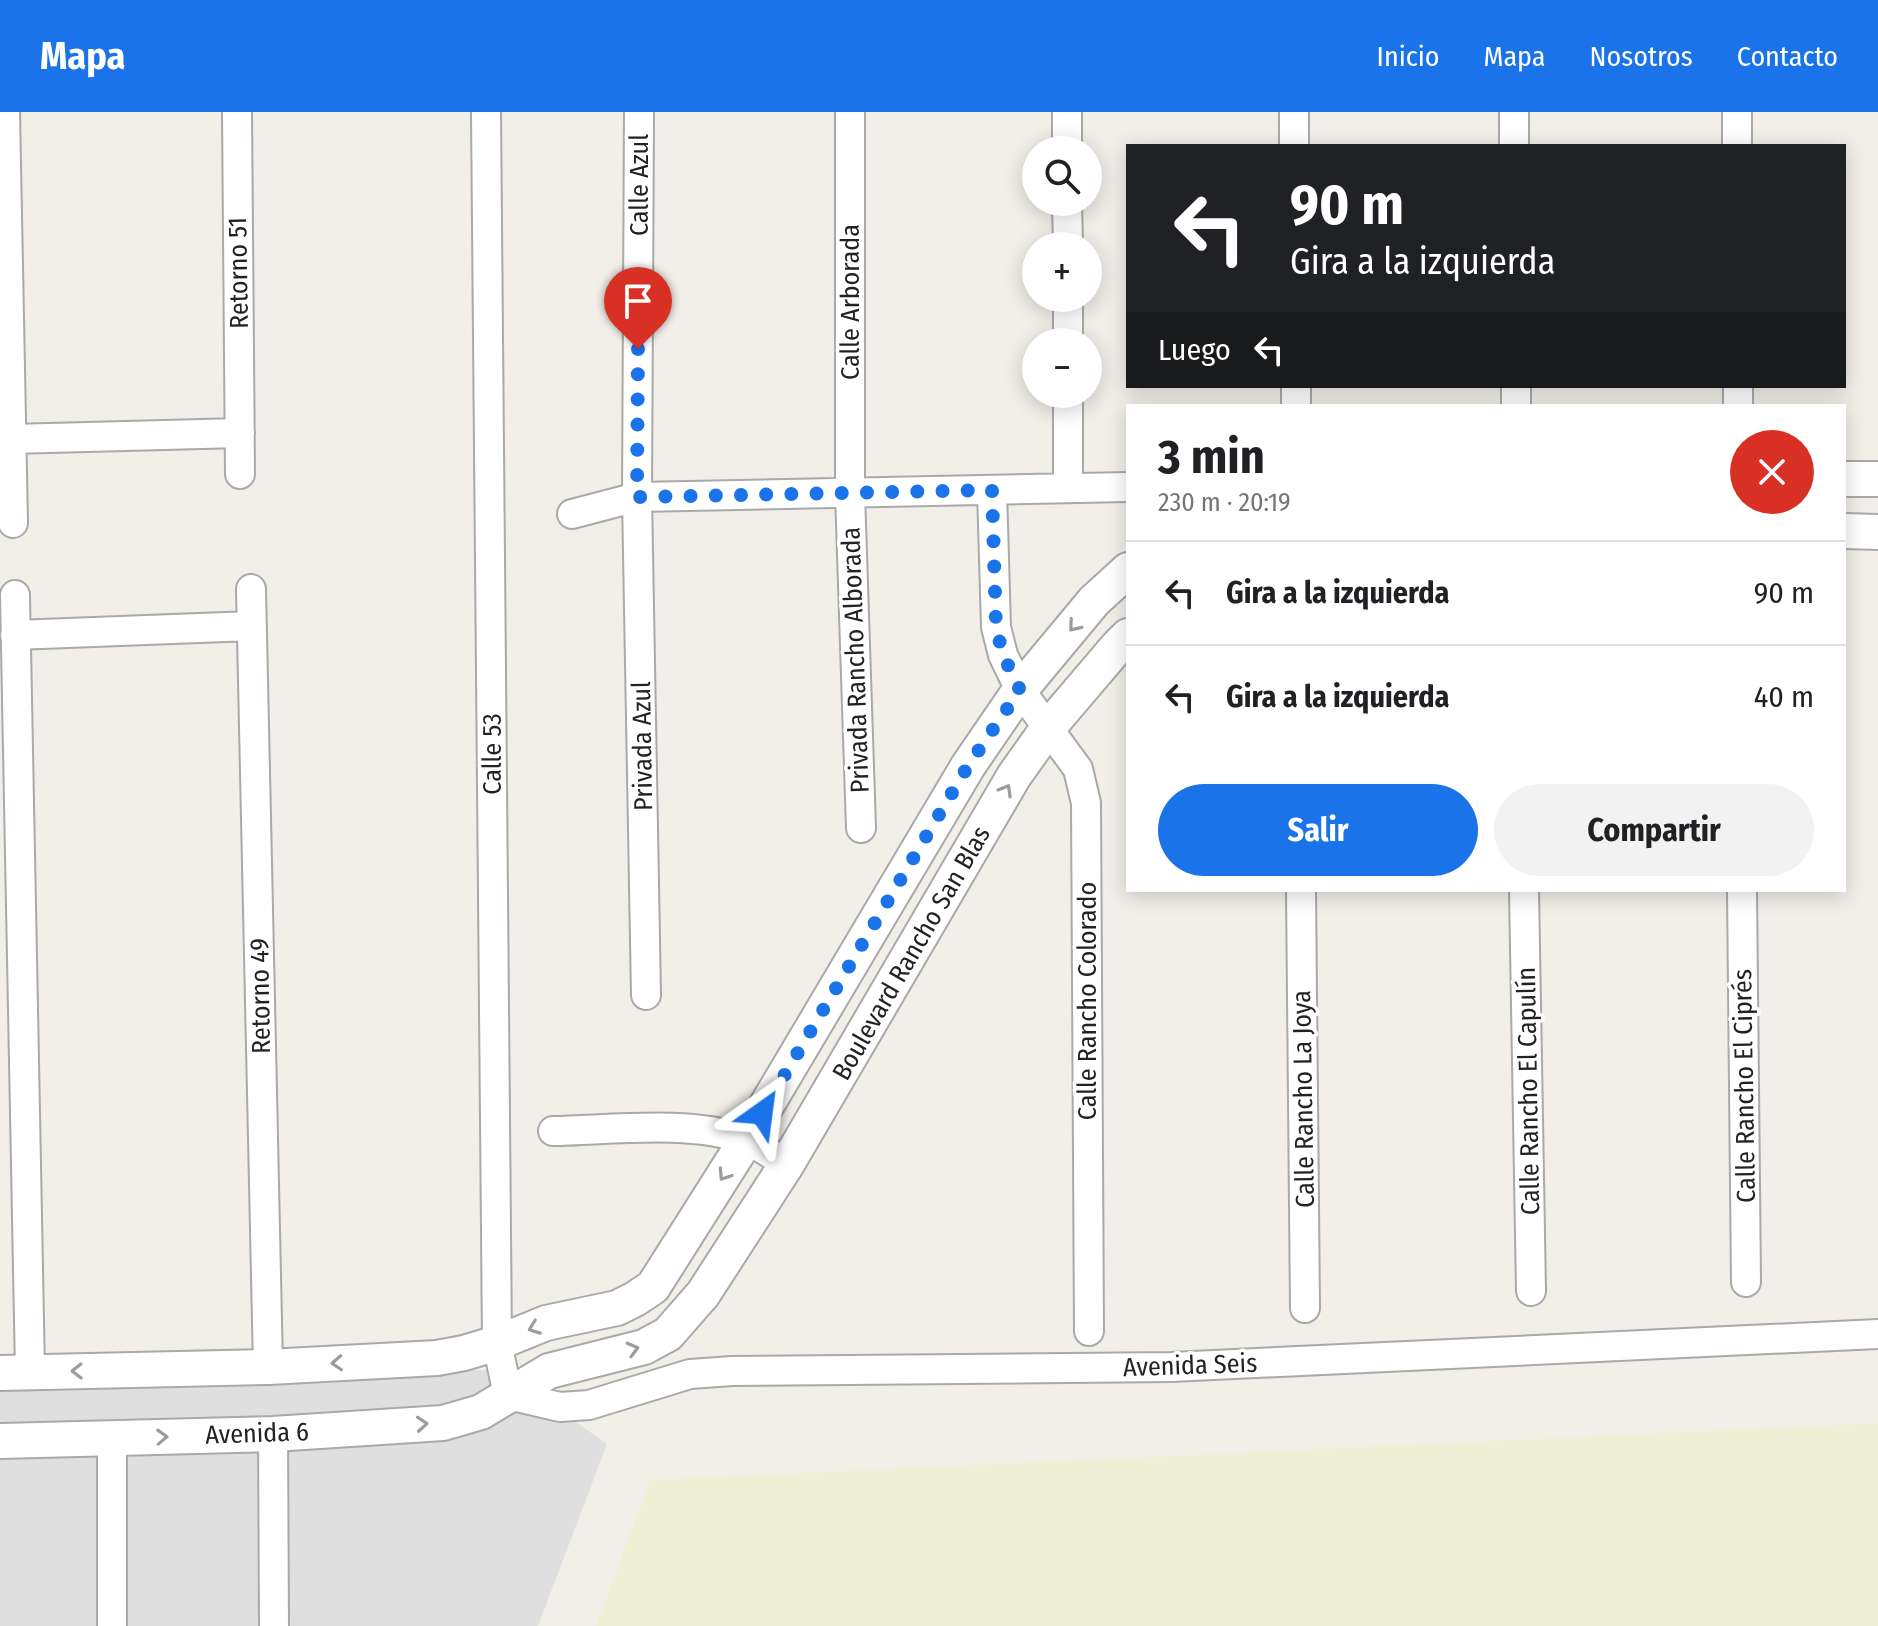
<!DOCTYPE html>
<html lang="es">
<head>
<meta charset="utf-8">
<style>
  body { margin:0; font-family:"Fira Sans Condensed",sans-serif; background:#f2f2f2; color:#202124; height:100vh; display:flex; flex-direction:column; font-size:30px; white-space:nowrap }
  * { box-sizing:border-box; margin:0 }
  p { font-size:26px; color:#757577 }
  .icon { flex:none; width:44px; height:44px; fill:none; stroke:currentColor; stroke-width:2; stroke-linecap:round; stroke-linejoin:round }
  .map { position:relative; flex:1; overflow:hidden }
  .details { position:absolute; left:1126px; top:292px; width:720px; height:488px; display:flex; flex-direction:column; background:#fff; border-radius:0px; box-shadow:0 4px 20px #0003 }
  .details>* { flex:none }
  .top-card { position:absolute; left:1126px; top:32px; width:720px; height:244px; border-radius:0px; box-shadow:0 4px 20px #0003; background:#202124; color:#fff; overflow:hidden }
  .tools { position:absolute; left:1022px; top:24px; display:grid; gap:16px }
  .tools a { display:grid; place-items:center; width:80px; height:80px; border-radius:50%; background:#fff; box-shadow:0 4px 20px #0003; font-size:40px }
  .pin { position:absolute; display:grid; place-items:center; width:68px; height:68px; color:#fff; margin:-82px -34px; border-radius:50% 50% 50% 0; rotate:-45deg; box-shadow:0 0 8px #0007 }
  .pin .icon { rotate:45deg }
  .me { position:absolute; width:88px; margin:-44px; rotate:31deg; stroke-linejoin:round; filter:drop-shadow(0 0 6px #0008) }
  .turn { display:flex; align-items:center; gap:28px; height:168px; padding:0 32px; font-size:36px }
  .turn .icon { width:104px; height:104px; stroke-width:2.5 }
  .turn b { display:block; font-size:56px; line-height:68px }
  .then { display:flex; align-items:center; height:76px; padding:0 32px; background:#0003; gap:16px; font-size:30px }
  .round { display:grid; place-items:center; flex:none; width:84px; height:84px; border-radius:42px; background:#f2f2f2 }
  .headline { display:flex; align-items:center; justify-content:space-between; height:136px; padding:0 32px }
  h1 { font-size:48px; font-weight:700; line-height:60px }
  .primary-button { display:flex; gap:16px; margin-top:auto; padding:16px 32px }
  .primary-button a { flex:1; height:92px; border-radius:48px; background:#1a73e8; color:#fff; font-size:32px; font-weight:700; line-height:92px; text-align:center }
  .primary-button a+a { background:#f2f2f2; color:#202124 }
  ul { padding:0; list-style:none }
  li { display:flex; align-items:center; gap:24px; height:104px; padding:0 32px; border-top:2px solid #e0e0e0 }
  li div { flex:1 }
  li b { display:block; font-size:30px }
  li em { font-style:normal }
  header { display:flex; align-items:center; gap:48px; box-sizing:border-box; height:112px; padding:0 40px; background:#1a73e8; color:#fff }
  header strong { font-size:38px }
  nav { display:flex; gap:44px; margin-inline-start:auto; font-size:28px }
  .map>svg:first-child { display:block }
</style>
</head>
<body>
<header>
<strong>Mapa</strong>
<nav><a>Inicio</a><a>Mapa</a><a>Nosotros</a><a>Contacto</a></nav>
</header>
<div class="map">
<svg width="1878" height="1514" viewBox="0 0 1878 1514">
  <rect width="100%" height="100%" fill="#f2efe9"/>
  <path fill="#e0dfdf" d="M502 1258 607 1332 538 1514H0V1262Z"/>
  <path fill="#eef0d5" d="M1878 1311V1514H596L650 1368Z"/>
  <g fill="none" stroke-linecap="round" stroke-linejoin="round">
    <defs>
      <path id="minor" d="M5 0 13 411
        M237 0 240 362
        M486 0 497 1231 508 1283 560 1295 589 1293 690 1262 732 1259 1171 1255 1878 1222
        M639 0 637 385 646 883
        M850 0V381L861 716
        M1067 0V38
        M1294 0V34
        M1514 0V34
        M1737 0V34
        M1067 90 1068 134
        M1068 186V230
        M1296 274V294
        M1516 274V294
        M1738 274V294
        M1068 282V376
        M11 327 240 321
        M992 378 996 515 1003 543 1020 578 1078 657 1086 691 1089 1219
        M572 402 637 385 1128 375
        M251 477 268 1255
        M15 483 30 1260
        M15 523 252 514
        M1301 778 1305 1196
        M1524 778 1531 1179
        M1742 778 1746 1170
        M553 1019C611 1018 689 1008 744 1027 759 1033 773 1044 787 1052
        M273 1322 274 1514
        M112 1514V1327"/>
      <path id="tertiary" d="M1844 367H1878
        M1844 419 1878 420
        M0 1261 268 1255 437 1246 464 1241 497 1231 546 1211 617 1196 635 1187 653 1175 746 1028 968 654 1020 578 1094 489 1128 458
        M0 1329 273 1322 443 1311 481 1300 549 1259 644 1235 668 1222 703 1182 787 1052 1014 664 1048 616 1117 535 1128 524"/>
    </defs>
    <use href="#minor" stroke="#a9a9a9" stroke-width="32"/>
    <use href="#tertiary" stroke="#a9a9a9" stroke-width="38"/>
    <use href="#minor" stroke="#fff" stroke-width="28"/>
    <use href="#tertiary" stroke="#fff" stroke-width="34"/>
  </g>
  <defs><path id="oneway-chevron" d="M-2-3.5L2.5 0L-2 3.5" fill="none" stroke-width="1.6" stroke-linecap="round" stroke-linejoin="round" transform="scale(2)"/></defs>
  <g stroke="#9c9c9c">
    <use href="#oneway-chevron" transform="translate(1074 514) rotate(130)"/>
    <use href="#oneway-chevron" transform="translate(1006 678) rotate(-60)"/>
    <use href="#oneway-chevron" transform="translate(724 1063) rotate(123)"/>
    <use href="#oneway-chevron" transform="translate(534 1216) rotate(159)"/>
    <use href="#oneway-chevron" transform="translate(633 1237) rotate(-15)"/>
    <use href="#oneway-chevron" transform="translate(337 1251) rotate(177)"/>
    <use href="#oneway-chevron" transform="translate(77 1259) rotate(179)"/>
    <use href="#oneway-chevron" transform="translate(422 1312) rotate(-4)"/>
    <use href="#oneway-chevron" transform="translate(162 1325) rotate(-2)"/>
  </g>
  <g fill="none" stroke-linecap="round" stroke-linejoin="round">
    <path stroke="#1a73e8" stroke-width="14" stroke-dasharray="0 25.2" d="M638 237 637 385 992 378 996 515 1003 543 1020 578 968 654 762 1001"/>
  </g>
  <g text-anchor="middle" stroke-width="7" stroke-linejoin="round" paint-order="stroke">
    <g font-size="26" fill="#222" stroke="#fff">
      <text transform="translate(639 73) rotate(-90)" y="9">Calle Azul</text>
      <text transform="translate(238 161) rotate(-91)" y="9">Retorno 51</text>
      <text transform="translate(850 190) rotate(-90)" y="9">Calle Arborada</text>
      <text transform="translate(855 548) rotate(-92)" y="9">Privada Rancho Alborada</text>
      <text transform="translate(642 634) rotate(-91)" y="9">Privada Azul</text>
      <text transform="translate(492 642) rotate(-90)" y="9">Calle 53</text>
      <text transform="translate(911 841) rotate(-60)" y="9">Boulevard Rancho San Blas</text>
      <text transform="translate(260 884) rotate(-91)" y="9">Retorno 49</text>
      <text transform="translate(1087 889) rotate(-90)" y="9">Calle Rancho Colorado</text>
      <text transform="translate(1744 974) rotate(-91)" y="9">Calle Rancho El Ciprés</text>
      <text transform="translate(1528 979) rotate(-91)" y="9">Calle Rancho El Capulín</text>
      <text transform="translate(1303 987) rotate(-91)" y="9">Calle Rancho La Joya</text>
      <text transform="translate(1190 1253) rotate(-2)" y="9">Avenida Seis</text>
      <text transform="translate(257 1321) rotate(-2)" y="9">Avenida 6</text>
    </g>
  </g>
</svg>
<div class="tools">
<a><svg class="icon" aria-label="search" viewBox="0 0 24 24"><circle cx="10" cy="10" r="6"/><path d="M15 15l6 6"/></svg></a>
<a>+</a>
<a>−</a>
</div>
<div class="pin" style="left:638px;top:237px;background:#d93025"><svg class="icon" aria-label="arrive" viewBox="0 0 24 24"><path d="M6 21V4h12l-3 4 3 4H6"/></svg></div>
<svg class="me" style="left:762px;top:1001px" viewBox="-20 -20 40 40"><path d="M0-17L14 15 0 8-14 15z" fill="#1a73e8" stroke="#fff" stroke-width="4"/></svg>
<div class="top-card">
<div class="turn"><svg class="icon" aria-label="left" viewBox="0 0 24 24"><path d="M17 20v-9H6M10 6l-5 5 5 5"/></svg><div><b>90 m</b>Gira a la izquierda</div></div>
<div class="then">Luego<svg class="icon" aria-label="left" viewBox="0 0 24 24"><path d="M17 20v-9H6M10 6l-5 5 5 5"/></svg></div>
</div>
<section class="details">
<div class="headline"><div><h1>3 min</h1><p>230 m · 20:19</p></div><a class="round" style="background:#d93025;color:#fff"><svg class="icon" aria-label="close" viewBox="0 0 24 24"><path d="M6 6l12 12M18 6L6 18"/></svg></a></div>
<ul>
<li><svg class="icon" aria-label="left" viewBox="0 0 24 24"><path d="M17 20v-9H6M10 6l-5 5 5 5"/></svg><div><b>Gira a la izquierda</b></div><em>90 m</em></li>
<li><svg class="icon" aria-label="left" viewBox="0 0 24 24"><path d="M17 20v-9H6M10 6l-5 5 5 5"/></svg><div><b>Gira a la izquierda</b></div><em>40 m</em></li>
</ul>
<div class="primary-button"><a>Salir</a><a>Compartir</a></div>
</section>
</div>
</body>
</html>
